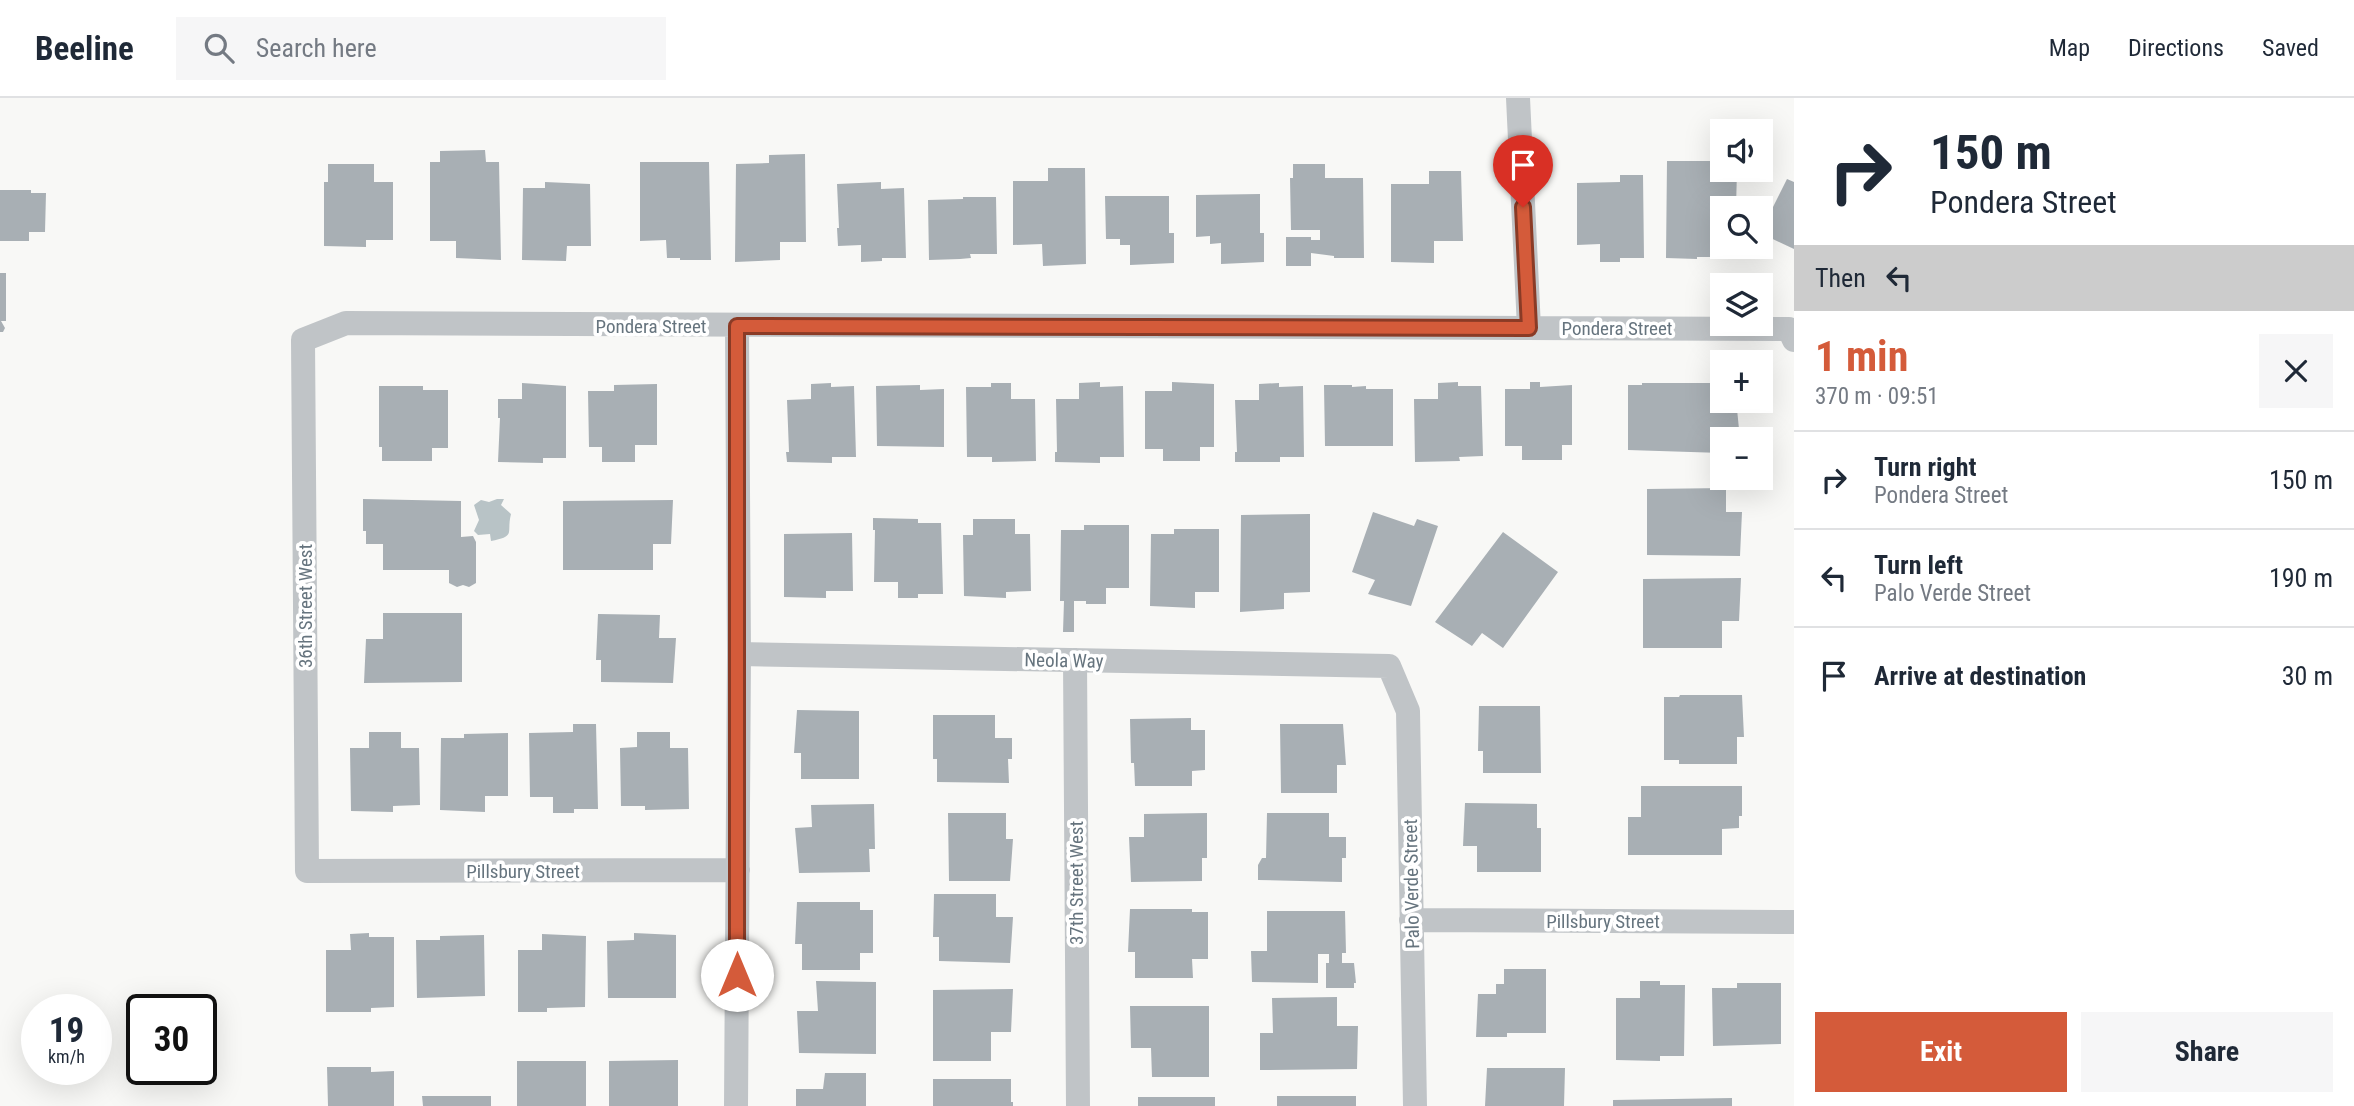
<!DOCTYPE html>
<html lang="en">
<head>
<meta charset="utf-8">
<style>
  body { margin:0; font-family:"Roboto Condensed",sans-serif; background:#f6f6f7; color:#1f2937; height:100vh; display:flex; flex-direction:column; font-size:26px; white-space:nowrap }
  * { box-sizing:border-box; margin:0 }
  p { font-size:23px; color:#747a83 }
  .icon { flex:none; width:38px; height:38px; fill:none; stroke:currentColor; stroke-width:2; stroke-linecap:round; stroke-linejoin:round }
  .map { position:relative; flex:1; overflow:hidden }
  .sheet { display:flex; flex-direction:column; background:#fff; width:560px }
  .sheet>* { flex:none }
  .hud { background:#fff; color:#1f2937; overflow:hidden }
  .buttons { position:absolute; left:1710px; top:21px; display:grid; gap:14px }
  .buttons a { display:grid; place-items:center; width:63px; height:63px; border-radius:0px; background:#fff; box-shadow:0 7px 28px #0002; font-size:35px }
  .speed { position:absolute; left:21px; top:896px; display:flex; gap:14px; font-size:35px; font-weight:700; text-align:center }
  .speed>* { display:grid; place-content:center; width:91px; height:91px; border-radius:50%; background:#fff; box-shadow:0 7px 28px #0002; line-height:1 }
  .speed small { font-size:18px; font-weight:400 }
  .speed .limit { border:4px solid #111; border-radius:10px; background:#fff; color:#111 }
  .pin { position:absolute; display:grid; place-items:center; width:60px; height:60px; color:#fff; margin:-72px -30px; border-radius:50% 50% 50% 0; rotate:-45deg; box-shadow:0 0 7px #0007 }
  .pin .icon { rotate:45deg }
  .me { position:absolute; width:77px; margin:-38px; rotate:0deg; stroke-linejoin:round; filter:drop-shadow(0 0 5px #0008) }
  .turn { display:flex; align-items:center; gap:24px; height:147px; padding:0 21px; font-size:32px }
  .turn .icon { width:91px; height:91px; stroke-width:2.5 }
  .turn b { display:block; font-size:49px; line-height:60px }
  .then { display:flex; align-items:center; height:66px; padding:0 21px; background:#0003; gap:14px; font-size:26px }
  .round { display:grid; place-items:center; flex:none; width:74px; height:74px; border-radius:0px; background:#f6f6f7 }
  .overview { display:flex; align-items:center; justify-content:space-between; height:119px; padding:0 21px }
  h1 { font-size:42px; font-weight:700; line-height:52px; color:#d45b3a }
  .button { display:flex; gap:14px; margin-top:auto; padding:14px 21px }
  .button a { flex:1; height:80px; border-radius:0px; background:#d45b3a; color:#fff; font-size:28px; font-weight:700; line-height:80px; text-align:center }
  .button a+a { background:#f6f6f7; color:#1f2937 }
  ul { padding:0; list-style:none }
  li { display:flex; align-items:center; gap:21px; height:98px; padding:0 21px; border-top:2px solid #e0e1e3 }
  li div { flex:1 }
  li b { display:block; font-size:26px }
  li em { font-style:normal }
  header { display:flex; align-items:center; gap:42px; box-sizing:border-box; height:98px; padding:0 35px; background:#fff; border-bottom:2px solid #e0e1e3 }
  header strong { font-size:33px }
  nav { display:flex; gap:38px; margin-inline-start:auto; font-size:24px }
  .search { width:490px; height:63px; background:#f6f6f7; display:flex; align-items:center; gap:18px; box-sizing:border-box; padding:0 24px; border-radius:0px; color:#747a83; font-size:26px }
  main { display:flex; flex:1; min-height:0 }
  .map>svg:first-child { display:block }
</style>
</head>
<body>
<header>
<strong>Beeline</strong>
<div class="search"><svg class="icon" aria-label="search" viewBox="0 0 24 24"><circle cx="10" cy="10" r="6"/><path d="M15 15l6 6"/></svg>Search here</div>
<nav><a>Map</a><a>Directions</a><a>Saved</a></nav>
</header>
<main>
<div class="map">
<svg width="1794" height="1008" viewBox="0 0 1794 1008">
  <rect width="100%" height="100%" fill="#f8f8f6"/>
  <path fill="#b8c3c6" d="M497 401H504L501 407 511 416C506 435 517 438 491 443L490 436 478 437 474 433 479 422 474 407 481 402 489 404Z"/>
  <path fill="#a8afb4" d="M485 52 486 64H499L501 162 456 160V143H430V64H440V53Z
    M805 56 806 144H780V162L735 164 736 66 769 65V57Z
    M1667 63H1722V72H1737L1736 110H1722V142H1710V159H1697V161L1666 160Z
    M640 64H709L711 162H680V160H667L666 142 640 143Z
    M328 66H374V84H393V142H366V149L324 148V84H328Z
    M1293 66H1325V80H1363L1364 160H1334V158L1311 155V168H1286V139H1311V142H1320V132H1291L1290 80H1293Z
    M1048 70H1085L1086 166 1043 168 1042 146 1013 147V83H1048Z
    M1429 73H1461L1463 143H1434V165L1391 164V86H1429Z
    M1620 77H1643L1644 160H1620V164H1600V146L1577 147V85L1620 84Z
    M1787 81 1794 84V151L1760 135Z
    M545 84 590 86 591 148H567L566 163 522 162 523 90H545Z
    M881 84V91L904 90 906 160H882V163L861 164V147L838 148 837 130H839L837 86Z
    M0 92H31V95H46L45 134H29V143H0Z
    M1260 96V135H1264V164L1221 166V145L1210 146V138L1196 139V97Z
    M1105 98H1169V135H1174V165L1130 167V147H1120V141H1106Z
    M963 99H996L997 156H970L971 160 960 161 929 162 928 102 963 101Z
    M0 175H6V223H1L5 230 3 234H0Z
    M1100 284V289L1123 288 1124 359H1100V365L1055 364V354H1057L1056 301H1079V285Z
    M1172 284 1214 286V349H1200V363H1163V351H1145V293H1172Z
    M1458 284V288H1481L1483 358 1459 359 1460 363 1415 364 1414 301H1438V285Z
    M1530 284H1540V289L1572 287V347H1562V362H1522V348H1505V291H1530Z
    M522 285 566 288V360H543V365L498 364 500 320H498V301H522Z
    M831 285V289L854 288 856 359H832V365L787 364 786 354H789L787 302 811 301V286Z
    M991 285H1011V301H1035L1036 363 992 364V359H967L966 289H991Z
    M1279 285V289L1303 288 1304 359H1280V364H1235V354H1237L1235 302H1259V286Z
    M1642 285H1720V311H1737L1740 341H1722V355L1628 352V287H1642Z
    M657 286V347H635V364H602V349H589L588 293H614V287Z
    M920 287V292L944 291V349L877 348 876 288Z
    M1324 287H1352V289L1366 288V291H1393V348H1325Z
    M379 288H423V292H448V350H432V363H382V349H379Z
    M1726 390V414H1742L1740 458 1647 457V391Z
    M363 401 461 403V439L473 438 476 444V485L469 489 463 487 457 489 449 485V472H383V446H366V433H363Z
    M673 402 671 446H653V472H563V403Z
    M1373 414 1414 428 1417 421 1438 428 1411 508 1368 496 1375 482 1352 474Z
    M1310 416V494L1284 495V511L1240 514 1241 417Z
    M873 420 918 421V425H941L943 496H918V500H898V484H874L875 432H873Z
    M973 421H1015V436H1030L1031 493 1006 494V500L964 498 963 437H973Z
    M1084 427H1129V490H1106V506H1086V503H1074V534H1063L1064 503H1060L1061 432H1084Z
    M1174 431H1219V494H1195V510L1150 508 1151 436H1174Z
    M1503 434 1558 474 1503 550 1482 535 1472 548 1435 524Z
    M852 435 853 493H826V500L784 499V436Z
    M1741 480 1739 523H1722V550H1643V481Z
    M383 515H462V584L364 585 366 541H383Z
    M598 516 660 517 659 540H676L673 585 601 584V562H596Z
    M1680 597H1742L1744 639H1737V666H1679V662H1664V599H1679Z
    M1479 608H1540L1541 675H1483V653H1478Z
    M797 612 859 613V681H801V655H794Z
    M933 617H995V640H1012V661H1008L1009 685 937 684V661H933Z
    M1191 620V632H1205V672L1192 673V688H1135L1134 665H1131L1130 621Z
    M573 626H596L598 711H574V715H553V699H530L529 635 573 634Z
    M1280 626H1343L1346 667H1337V695H1281Z
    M369 634H401V650H419L420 707 393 708V714L351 713 350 650H369Z
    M637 634H670V650H688L689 711 645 712V708H621L620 650 637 649Z
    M508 635V698H485V714L440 712 441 640H464V636Z
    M1641 688H1742V718H1739V730L1722 731V757H1628V719H1641Z
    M1465 705 1537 706V730H1541V774H1477V748H1463Z
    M874 706 875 751H869L870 774 799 775 795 730 812 729 811 707Z
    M948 715H1006V741H1013L1010 783H949Z
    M1207 715V760H1202V783L1131 784 1129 739H1144V716Z
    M1267 715H1329V739H1346V760H1342V784L1258 782V767L1262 760H1266Z
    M934 796H996V819H1013L1010 865 939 863V839H933Z
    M797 804H860V812H873V855H860V872H802V846H795Z
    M1130 811H1192V814H1208V861H1192L1193 880H1135V854H1128Z
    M1267 813H1345L1346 855H1342V865H1354L1356 885H1354V890H1326V865H1329V856H1318V885L1252 884 1251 853H1267Z
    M369 835V839H394V909L371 910V914H326V852H351L350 836Z
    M634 835 676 837V900H608L607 843 634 842Z
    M542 836 586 838 585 909 547 910V914H518V852H542Z
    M484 837 485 898 417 900 416 842H440V838Z
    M1504 871H1546V935H1507V939H1476L1478 896H1496V886H1504Z
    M816 883 876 884V956L799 955 797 913H818Z
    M1640 883H1660V887H1685L1684 958H1660V963L1616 962V900H1640Z
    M1737 885H1781V946L1713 948 1712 890H1737Z
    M1013 891 1011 934H991V963H933V892Z
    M1337 899V928H1358L1357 971 1260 972V935H1273L1272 900Z
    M1130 908H1209V979H1152L1151 950H1131Z
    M678 962V1008H609V963Z
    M517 963H586V1008H517Z
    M327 969H371V974L394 973V1008H328Z
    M1487 970H1565L1564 1008H1485Z
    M825 975H866V1008H796V991H823Z
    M933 981H1011V1004H1013V1008H933Z
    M422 998H491V1008H423Z
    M1277 998H1356V1008H1277Z
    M1138 999H1215V1008H1138Z
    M1732 1000V1008H1613V1002Z"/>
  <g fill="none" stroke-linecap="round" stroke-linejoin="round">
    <path stroke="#c0c4c7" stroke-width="24" d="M1518 0 1529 230
      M739 556 1389 568 1408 613 1415 1008
      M1075 562 1078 1008
      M738 772 307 773 303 242 346 225 1789 231 1794 242
      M1411 822 1794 824
      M736 1008 739 556 737 228"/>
  </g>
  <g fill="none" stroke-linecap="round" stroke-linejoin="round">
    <defs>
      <path id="route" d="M737 877V228L1529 230 1523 109"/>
    </defs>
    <use href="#route" stroke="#8a3b26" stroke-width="18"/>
    <use href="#route" stroke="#d45b3a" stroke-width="12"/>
  </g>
  <g text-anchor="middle" stroke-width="7" stroke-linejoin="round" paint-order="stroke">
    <g font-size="19" fill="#66747e" stroke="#fff">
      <text x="651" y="235">Pondera Street</text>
      <text x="1617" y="237">Pondera Street</text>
      <text transform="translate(305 508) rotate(-90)" y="7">36th Street West</text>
      <text transform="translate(1064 562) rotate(1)" y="7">Neola Way</text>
      <text x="523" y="780">Pillsbury Street</text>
      <text transform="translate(1076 785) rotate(-90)" y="7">37th Street West</text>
      <text transform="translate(1411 786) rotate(-91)" y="7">Palo Verde Street</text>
      <text x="1603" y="830">Pillsbury Street</text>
    </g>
  </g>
</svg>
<div class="buttons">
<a><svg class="icon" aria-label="sound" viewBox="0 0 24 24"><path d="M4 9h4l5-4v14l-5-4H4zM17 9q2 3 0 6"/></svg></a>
<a><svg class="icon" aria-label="search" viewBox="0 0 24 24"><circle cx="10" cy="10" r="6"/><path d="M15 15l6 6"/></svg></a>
<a><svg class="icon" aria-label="layers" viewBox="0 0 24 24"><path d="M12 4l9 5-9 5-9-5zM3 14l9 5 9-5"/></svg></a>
<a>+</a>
<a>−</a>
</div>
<div class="speed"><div>19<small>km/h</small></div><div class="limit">30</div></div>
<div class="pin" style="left:1523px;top:109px;background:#d93025"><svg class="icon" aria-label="arrive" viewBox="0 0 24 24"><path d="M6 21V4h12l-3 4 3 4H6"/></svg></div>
<svg class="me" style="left:737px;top:877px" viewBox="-20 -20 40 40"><circle r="19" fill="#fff"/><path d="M0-13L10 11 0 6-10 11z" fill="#d45b3a"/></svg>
</div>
<section class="sheet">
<div class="hud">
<div class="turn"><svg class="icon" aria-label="right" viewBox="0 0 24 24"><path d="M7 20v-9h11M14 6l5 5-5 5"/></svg><div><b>150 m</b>Pondera Street</div></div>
<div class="then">Then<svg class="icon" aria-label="left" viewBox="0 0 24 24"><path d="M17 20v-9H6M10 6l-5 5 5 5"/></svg></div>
</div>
<div class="overview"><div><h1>1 min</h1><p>370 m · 09:51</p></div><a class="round"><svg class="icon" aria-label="close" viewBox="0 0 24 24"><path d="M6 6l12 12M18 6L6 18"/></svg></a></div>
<ul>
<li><svg class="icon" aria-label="right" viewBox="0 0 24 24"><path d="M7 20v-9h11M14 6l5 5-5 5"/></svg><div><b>Turn right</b><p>Pondera Street</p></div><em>150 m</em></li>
<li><svg class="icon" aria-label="left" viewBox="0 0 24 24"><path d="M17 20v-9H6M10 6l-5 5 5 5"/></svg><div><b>Turn left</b><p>Palo Verde Street</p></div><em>190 m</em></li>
<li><svg class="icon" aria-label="arrive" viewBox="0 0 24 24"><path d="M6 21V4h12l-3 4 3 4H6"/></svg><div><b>Arrive at destination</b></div><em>30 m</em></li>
</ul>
<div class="button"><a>Exit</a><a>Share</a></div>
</section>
</main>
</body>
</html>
